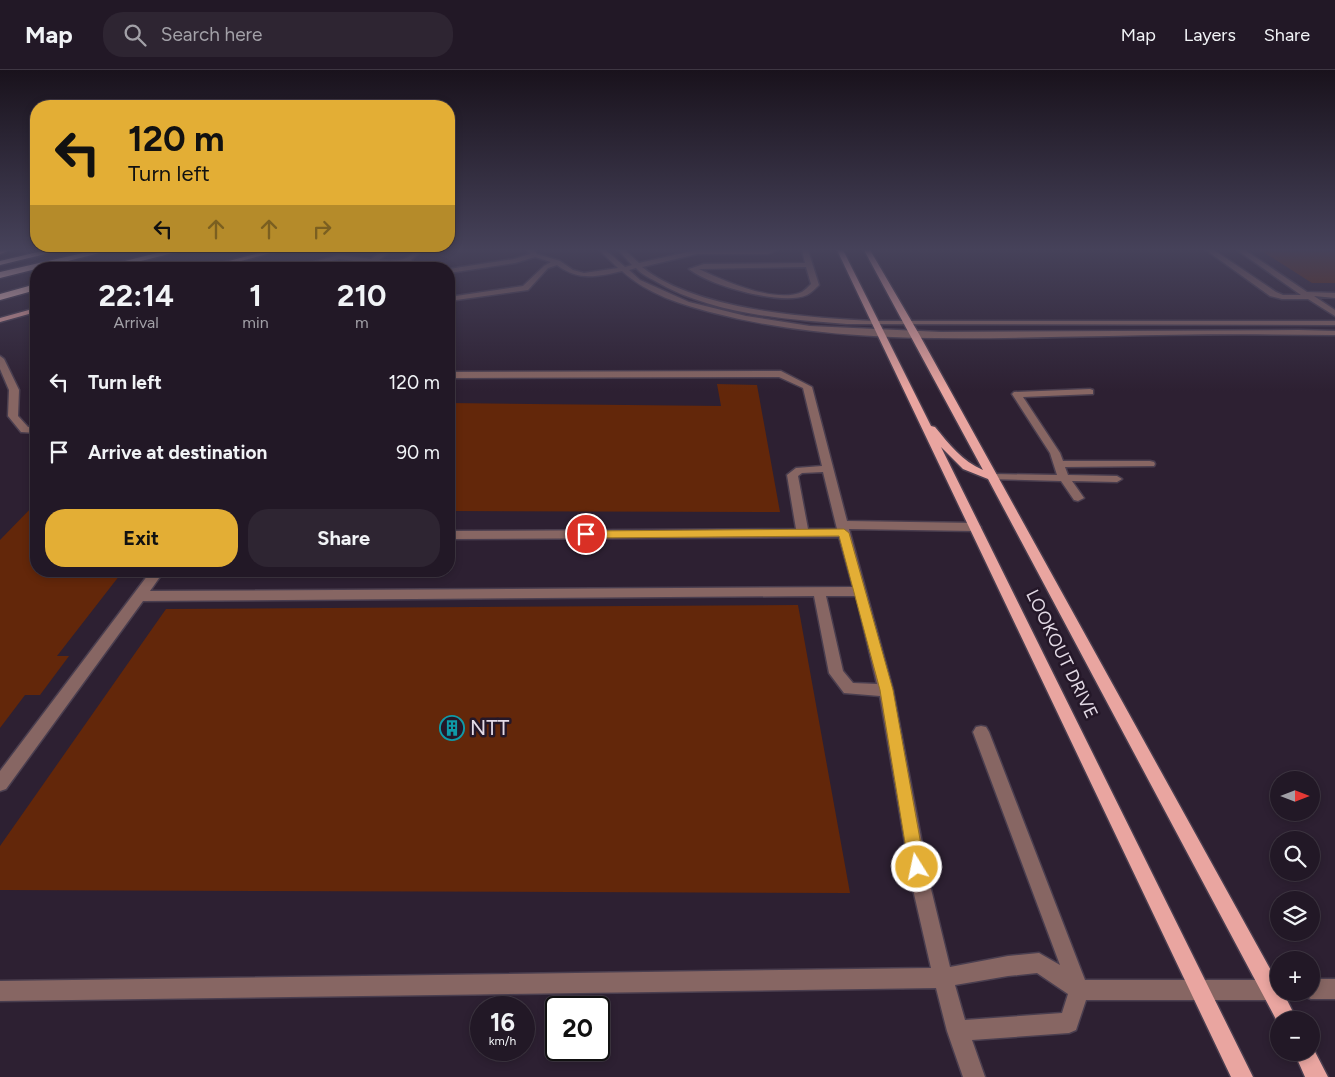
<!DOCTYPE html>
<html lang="en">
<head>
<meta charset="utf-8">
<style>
  body { margin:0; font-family:Figtree,sans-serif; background:#2e2532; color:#f1f3f6; height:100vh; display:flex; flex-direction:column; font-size:19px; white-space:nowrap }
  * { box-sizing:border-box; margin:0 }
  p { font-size:16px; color:#a2a0a7 }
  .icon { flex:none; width:28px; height:28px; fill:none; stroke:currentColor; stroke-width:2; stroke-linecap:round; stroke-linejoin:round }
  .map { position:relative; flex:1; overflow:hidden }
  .drawer { position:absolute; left:30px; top:192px; width:425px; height:315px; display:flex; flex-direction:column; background:#221826; border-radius:20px; box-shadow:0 2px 8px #0003,0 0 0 1px #3f3743 }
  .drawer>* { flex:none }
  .top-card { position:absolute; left:30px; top:30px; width:425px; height:152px; border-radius:20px; box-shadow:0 2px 8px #0003,0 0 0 1px #3f3743; background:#e3ae35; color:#111; overflow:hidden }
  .needle { width:32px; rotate:90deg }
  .buttons { position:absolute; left:1270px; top:701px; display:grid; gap:10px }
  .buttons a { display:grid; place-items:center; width:50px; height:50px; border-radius:50%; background:#221826; box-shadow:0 2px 8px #0003,0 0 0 1px #3f3743; font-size:25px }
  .speed { position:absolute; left:470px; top:926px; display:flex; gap:10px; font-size:25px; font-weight:700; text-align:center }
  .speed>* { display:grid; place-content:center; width:65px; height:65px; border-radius:50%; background:#221826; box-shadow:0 2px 8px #0003,0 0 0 1px #3f3743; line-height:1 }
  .speed small { font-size:12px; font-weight:400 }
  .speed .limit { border:2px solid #111; border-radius:8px; background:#fff; color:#111 }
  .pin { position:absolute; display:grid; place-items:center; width:42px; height:42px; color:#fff; margin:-21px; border:2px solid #fff; border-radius:50%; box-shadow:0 1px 5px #0007 }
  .me { position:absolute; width:55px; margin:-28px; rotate:350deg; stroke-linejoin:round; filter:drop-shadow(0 0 4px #0008) }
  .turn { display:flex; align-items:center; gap:18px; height:105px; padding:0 15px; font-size:22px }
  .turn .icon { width:65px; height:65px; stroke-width:2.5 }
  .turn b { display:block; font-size:35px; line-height:42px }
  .lanes { display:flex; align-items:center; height:48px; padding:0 15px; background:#0003; justify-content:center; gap:25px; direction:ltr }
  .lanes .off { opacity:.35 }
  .eta { display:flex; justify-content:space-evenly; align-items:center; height:85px; text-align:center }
  .eta b { font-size:30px; font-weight:700; line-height:35px }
  .button { display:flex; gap:10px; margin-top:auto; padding:10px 15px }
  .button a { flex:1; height:58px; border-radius:20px; background:#e3ae35; color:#111; font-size:20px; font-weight:700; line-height:58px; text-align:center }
  .button a+a { background:#2e2532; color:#f1f3f6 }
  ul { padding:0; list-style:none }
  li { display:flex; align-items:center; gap:15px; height:70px; padding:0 15px }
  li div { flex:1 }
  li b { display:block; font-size:19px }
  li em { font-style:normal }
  header { display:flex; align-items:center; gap:30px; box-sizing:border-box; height:70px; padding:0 25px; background:#221826; border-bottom:1px solid #3f3743 }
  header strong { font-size:24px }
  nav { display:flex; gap:28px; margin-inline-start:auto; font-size:18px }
  .search { width:350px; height:45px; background:#2e2532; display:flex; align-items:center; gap:12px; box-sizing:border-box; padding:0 18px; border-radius:20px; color:#a2a0a7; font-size:19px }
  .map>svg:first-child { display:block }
</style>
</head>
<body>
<header>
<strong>Map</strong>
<div class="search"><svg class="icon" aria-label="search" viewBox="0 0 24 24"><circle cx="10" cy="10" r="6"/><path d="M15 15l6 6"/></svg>Search here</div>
<nav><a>Map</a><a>Layers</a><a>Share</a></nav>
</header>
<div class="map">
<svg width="1335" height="1007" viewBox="0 0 1335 1007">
  <rect width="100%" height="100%" fill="#2d2032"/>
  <path fill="#63270a" d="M1260 180H1335V213H1312Z
    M717 314 757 315 780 442 449 441V333L721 336Z
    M36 433V501H123L57 586H69L40 625H25L0 658V470Z
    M798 535 850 823 0 820V776L166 539Z"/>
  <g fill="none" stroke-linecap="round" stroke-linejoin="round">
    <defs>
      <path id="minor" d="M384 180H392L379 190C386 191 397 191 404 189 413 186 412 180 423 180L411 190 417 195 433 199H388L386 195 339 189 301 199H289L339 185 371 189ZM401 193 409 194 396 198 392 196V194Z
        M527 180H534L537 184 560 191 573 200 584 203 618 198 599 180H606L625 197 632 195 618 180H625L639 193 696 180H778L768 184H697L642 197C695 240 808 248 875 251H1335V255L847 254C783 249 711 244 655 211 648 207 641 204 636 198L629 200 640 210 689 232 746 246 810 256 941 262 1299 260 1335 261V265C1259 264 1184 264 1108 266 978 268 841 276 714 243 682 235 647 224 622 201 597 207 578 211 557 195L548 198 528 220 449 231V227L523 216 544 196 551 192 535 187 515 193 449 203V199L514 189 530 184Z
        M802 180H808L819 215C816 218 811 223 807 225 782 236 710 216 689 199L704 194 805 193ZM806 197 811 214C808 217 805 220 802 222 776 234 724 211 699 199Z
        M1206 180H1214L1276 222 1283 225H1301L1237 180H1245L1307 222 1335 223V228L1314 226 1335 240V246L1308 229H1282L1270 226Z
        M0 286 4 289 19 320 18 346 28 357H36V363L21 362 8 346 9 320 0 299Z
        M781 301 812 317 847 451 975 453 981 457 975 461 849 459 893 620 930 815 950 897 1008 886 1039 883 1060 895 973 662 976 657 981 656 986 657 989 662 1085 910H1276L1279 911V922H1285L1283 927 1276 930H1086L1076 960 1069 963 972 970 985 1007H963L947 961 936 918 0 931V911L931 898 912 815 880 626 844 623 829 603 814 526 143 531 6 719 0 721V701L151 501H164L150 521 853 517 839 467 449 469V461L796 459 787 405 796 398 822 396 803 318 779 307 449 308V302ZM823 402 837 459H808L798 406 802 403ZM826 526H856L877 614 853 613 843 601ZM1037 903 1068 924 1062 943 965 950 955 915 1008 906Z
        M1090 319 1093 320V324L1023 327 1060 383 1063 391H1150L1154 392 1155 394 1154 396 1065 397 1068 405 1117 406 1122 409 1117 412 1072 411 1084 428 1078 431 1074 430 1061 411 988 409 987 407 992 404 1057 405 1050 383 1012 324 1014 322Z
        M1311 909H1335V929H1311L1304 926 1302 922H1311Z"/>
      <path id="major" d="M0 180H11L0 184Z
        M270 180H282L211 199H199Z
        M837 180H843L931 356 935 357C949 374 962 391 983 400L864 180H870L919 264 1279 915V922H1283L1297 950H1279V955L988 409 963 399 941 377 1253 1007H1231Z
        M36 238V242L0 252V248Z
        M1311 974 1328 1007H1305L1294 982H1311Z"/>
      <path id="highway" d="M46 180H62L0 195V191Z
        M96 180H112L0 208V202Z
        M169 180H185L109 199H93Z
        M36 214V220L0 230V224Z"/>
    </defs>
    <use href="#minor" stroke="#4a3e4f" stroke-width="3"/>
    <use href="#major" stroke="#4a3e4f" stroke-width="3"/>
    <use href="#highway" stroke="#4a3e4f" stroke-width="3"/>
    <use href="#minor" fill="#876663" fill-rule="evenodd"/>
    <use href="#major" fill="#e9a5a0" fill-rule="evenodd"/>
    <use href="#highway" fill="#fac9c4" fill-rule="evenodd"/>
  </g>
  <linearGradient id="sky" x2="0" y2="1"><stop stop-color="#19121c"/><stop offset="0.56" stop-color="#46425a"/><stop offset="1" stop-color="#46425a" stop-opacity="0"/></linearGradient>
  <rect width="1335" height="321" fill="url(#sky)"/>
  <path fill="#e3ae35" stroke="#947122" d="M844 459 849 463 893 620 925 797 923 802 917 805 911 802 909 797 880 620 839 466 586 468 581 464 586 461Z"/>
  <defs>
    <symbol id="building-ring" viewBox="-11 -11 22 22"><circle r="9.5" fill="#241728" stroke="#0f9aa8" stroke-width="1.5"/><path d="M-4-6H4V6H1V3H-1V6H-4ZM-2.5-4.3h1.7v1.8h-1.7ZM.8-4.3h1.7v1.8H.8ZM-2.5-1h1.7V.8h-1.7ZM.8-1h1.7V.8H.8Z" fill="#0f9aa8"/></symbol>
  </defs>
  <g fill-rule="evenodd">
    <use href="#building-ring" x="438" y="644" width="28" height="28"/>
  </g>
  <g text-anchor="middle" stroke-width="5" stroke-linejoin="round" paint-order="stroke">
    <g font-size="18" fill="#e3dae6" stroke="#241728">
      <text transform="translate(1062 584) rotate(64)" y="6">LOOKOUT DRIVE</text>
    </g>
    <g font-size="21" fill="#e3dae6" stroke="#241728" text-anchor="start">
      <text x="470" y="665">NTT</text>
    </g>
  </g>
</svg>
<div class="buttons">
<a><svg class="needle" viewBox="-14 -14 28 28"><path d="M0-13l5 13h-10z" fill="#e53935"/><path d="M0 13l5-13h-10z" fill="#a2a0a7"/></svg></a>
<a><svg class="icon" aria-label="search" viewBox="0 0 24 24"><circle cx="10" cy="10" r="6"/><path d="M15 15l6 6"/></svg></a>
<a><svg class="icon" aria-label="layers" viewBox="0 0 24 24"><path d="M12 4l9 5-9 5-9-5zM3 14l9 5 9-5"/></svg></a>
<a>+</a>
<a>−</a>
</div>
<div class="speed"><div>16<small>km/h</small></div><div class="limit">20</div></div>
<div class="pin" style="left:586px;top:464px;background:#d93025"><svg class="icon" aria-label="arrive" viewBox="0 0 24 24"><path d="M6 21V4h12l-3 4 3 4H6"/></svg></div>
<svg class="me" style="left:917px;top:797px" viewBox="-20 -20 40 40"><circle r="17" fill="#e3ae35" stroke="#fff" stroke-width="3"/><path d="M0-11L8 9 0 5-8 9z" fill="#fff"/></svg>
<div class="top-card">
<div class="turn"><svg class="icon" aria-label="left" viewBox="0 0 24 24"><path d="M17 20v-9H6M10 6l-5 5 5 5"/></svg><div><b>120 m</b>Turn left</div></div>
<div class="lanes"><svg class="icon" aria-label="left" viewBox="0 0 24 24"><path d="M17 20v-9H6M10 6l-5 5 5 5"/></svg><svg class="icon off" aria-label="ahead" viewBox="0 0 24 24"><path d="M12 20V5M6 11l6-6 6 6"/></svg><svg class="icon off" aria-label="ahead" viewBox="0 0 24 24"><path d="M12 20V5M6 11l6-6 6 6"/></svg><svg class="icon off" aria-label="right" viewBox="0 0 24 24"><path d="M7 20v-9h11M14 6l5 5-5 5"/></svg></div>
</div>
<section class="drawer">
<div class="eta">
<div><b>22:14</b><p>Arrival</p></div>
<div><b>1</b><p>min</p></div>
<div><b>210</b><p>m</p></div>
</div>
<ul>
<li><svg class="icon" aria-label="left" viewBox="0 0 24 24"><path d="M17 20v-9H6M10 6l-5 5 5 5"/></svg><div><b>Turn left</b></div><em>120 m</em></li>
<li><svg class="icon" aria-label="arrive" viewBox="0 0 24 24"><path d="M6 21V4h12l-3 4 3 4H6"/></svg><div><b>Arrive at destination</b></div><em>90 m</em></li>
</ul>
<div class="button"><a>Exit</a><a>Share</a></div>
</section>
</div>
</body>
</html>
